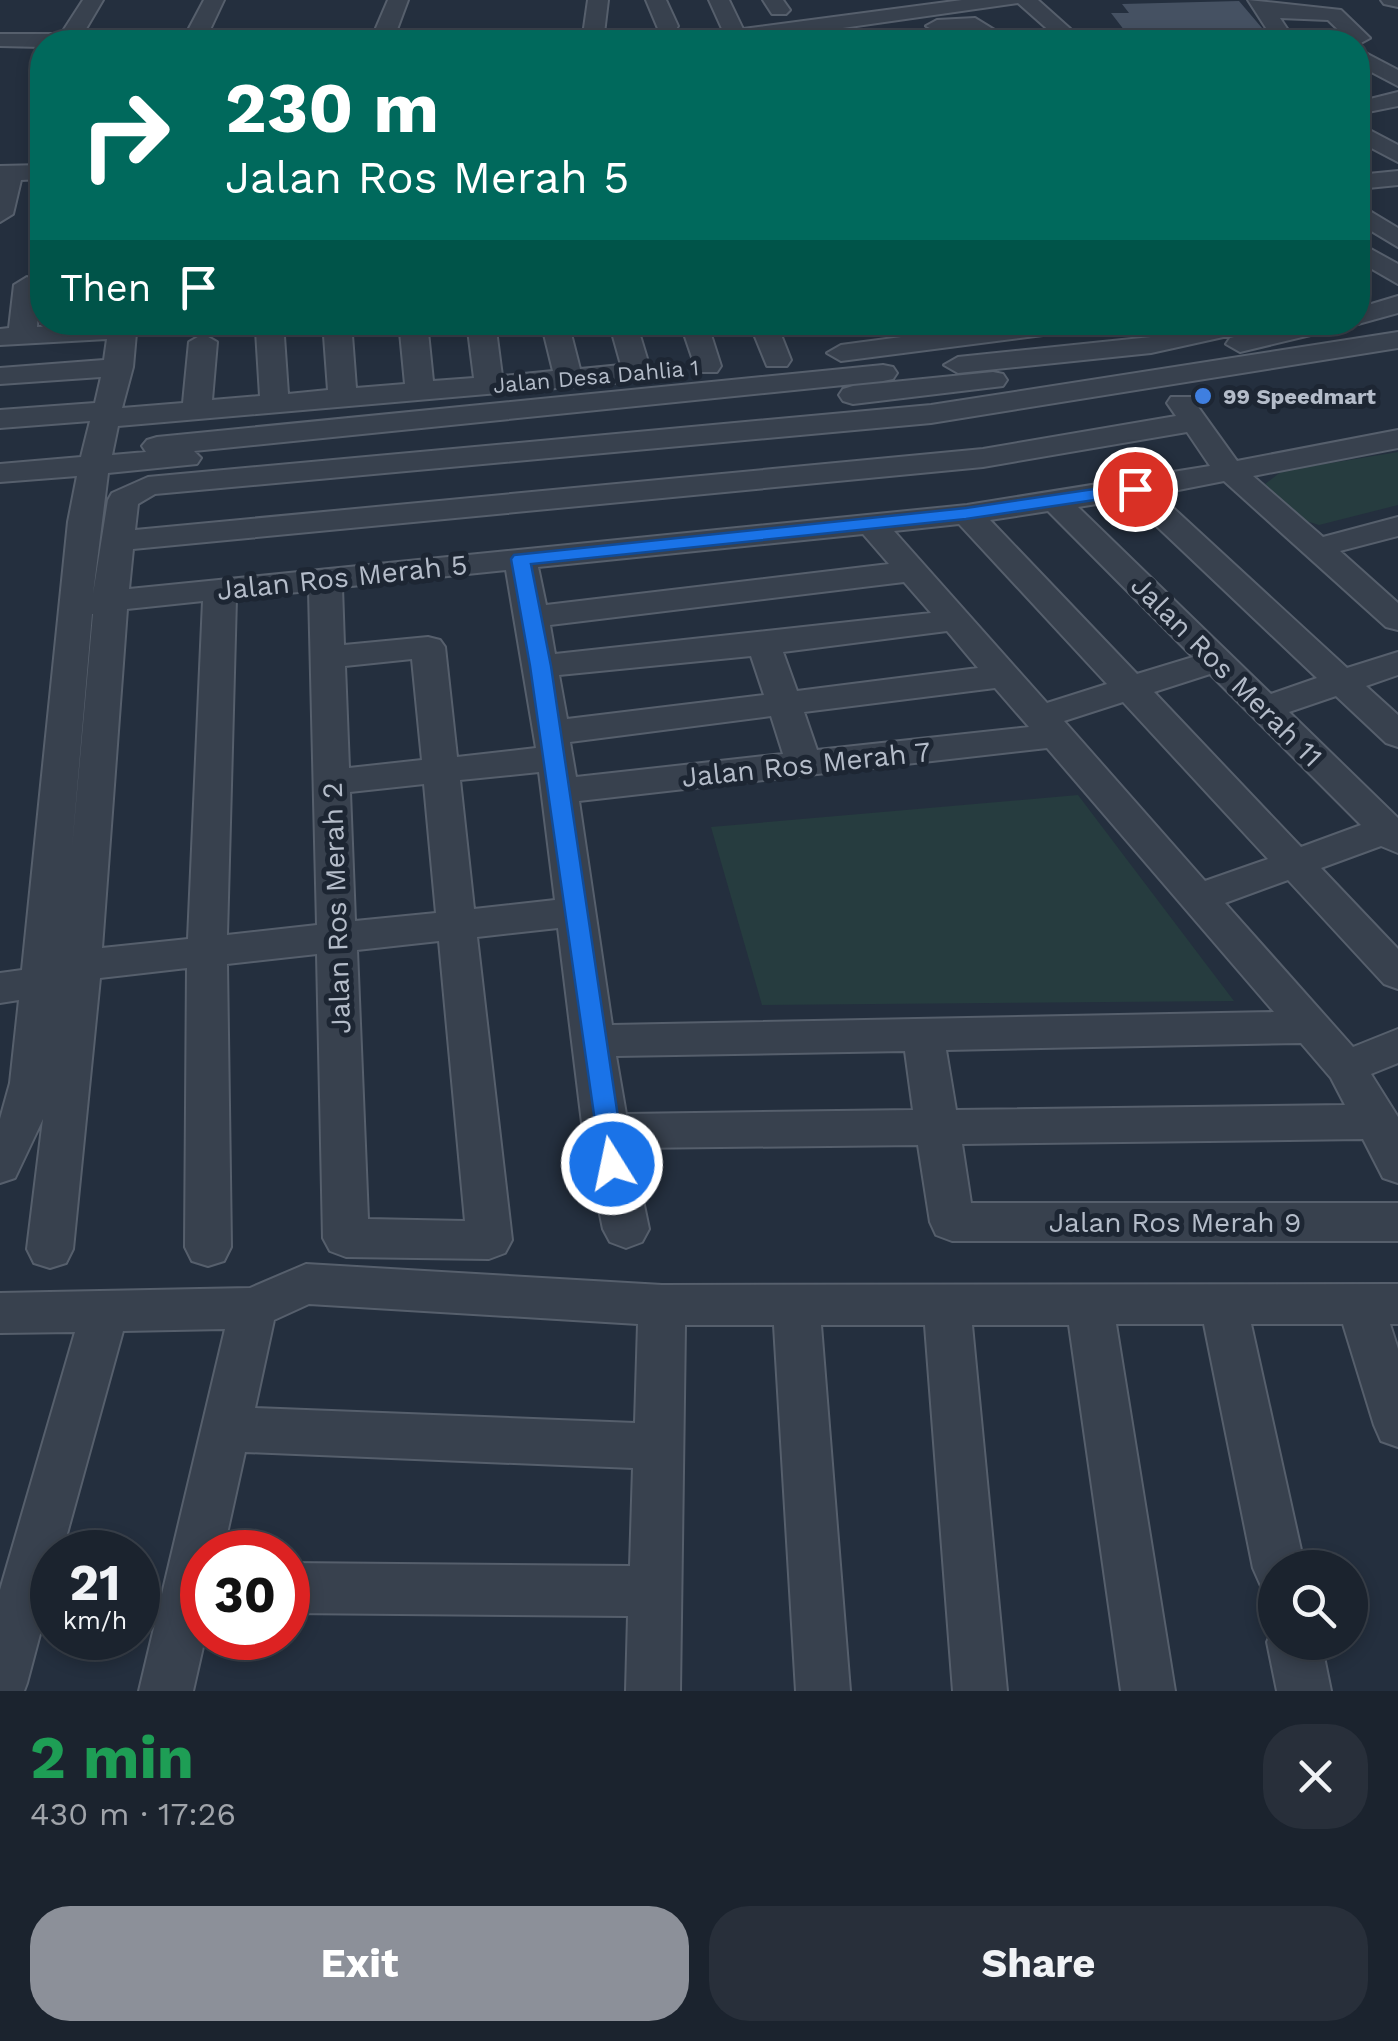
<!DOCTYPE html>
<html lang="en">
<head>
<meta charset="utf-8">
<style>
  body { margin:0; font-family:"Work Sans",sans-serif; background:#282f3a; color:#f1f3f6; height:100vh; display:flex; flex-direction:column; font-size:38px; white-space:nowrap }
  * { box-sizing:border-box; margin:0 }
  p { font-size:32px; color:#a0a4aa }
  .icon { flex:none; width:55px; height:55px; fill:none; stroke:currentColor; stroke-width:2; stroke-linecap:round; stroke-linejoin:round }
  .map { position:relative; height:1691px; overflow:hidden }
  .panel { display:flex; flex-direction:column; background:#1b232e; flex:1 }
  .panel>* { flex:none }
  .top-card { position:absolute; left:30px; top:30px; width:1340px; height:305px; border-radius:40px; box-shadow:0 5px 15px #0003,0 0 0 2px #39404a; background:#00695c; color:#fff; overflow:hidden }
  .tools { position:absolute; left:1258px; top:1550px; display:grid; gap:20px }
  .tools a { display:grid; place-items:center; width:110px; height:110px; border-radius:50%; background:#1b232e; box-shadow:0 5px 15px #0003,0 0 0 2px #39404a; font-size:50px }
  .speed { position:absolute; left:30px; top:1530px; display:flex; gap:20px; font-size:50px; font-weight:700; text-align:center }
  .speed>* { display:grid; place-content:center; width:130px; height:130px; border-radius:50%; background:#1b232e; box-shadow:0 5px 15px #0003,0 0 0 2px #39404a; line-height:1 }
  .speed small { font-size:25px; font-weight:400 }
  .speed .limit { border:15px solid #d22; background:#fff; color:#111 }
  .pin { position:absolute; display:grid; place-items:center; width:85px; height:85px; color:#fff; margin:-42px; border:5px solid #fff; border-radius:50%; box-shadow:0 2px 10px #0007 }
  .me { position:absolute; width:110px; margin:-55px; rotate:350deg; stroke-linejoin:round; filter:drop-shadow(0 0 8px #0008) }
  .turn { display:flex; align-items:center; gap:35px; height:210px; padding:0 30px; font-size:45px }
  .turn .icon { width:130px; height:130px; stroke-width:2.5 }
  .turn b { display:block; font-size:70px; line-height:85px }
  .then { display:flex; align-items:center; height:95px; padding:0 30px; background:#0003; gap:20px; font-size:38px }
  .round { display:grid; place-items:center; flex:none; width:105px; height:105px; border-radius:40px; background:#282f3a }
  .headline { display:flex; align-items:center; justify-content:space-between; height:170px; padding:0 30px }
  h1 { font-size:60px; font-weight:700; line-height:75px; color:#1e9e55 }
  .button { display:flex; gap:20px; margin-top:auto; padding:20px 30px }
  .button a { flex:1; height:115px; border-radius:40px; background:#8c9099; color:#fff; font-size:40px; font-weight:700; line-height:115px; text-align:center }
  .button a+a { background:#282f3a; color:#f1f3f6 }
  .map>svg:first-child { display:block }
</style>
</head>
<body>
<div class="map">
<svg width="1398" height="1691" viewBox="0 0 1398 1691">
  <rect width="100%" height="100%" fill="#242f3e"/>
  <path fill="#263c3f" d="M1398 452V505L1319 525 1300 519 1265 484 1282 471Z
    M1078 795 1234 1001 762 1005 711 827Z"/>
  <path fill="#455162" d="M1239 1 1274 42H1153L1149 35H1128L1111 13H1129L1122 4Z"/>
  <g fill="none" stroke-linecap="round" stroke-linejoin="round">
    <defs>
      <path id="minor" d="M83 0H103L83 34H186L204 0H224L208 34 373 35 388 0H408L395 35 505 36 516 42H42V47L0 46V34H61Z
        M588 0H608L603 42H582Z
        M646 0H666L678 26 675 31H659Z
        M709 0H729L743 29 962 0H1038L1085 42H1062L1018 3 745 42H682L684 37 723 31Z
        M763 0H783L790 10 786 14H772Z
        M1248 0 1341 10 1370 38 1359 44 1351 42 1328 20 1280 18 1296 42H1275Z
        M1381 0H1398V7L1384 4Z
        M975 18 1014 42H989L971 31 937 32 926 26 937 20Z
        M1358 49 1398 70V86L1358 65Z
        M1398 92V106L1358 114V102Z
        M1358 124 1398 145V162L1358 141Z
        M42 165V179L21 180 13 214 0 222V166Z
        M1398 171V185L1358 189V175Z
        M1358 204 1398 228V247L1358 223Z
        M1358 242 1398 264V284L1358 261Z
        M27 277 40 285 37 327 137 322 133 367 122 408 183 403 189 342 203 334 217 342 212 400 260 396 256 331H224L222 322H283L288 394 328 390 323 322H351L356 388 405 384 399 322H427L433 381 474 378 467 322H495L502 376 553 371 541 322H568L580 369 621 365 609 322H636L649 365 656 372 652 378 637 381 118 426 112 455 146 452 142 446 147 440 157 437 883 365 893 367 897 373 893 379 883 381 194 451 201 458 197 464 108 473 93 594 108 500 112 493 148 477 931 405 1398 332V348L931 423 155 494 138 504 135 530 983 449 1176 416 1167 403 1171 397H1191L1237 461 1398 430V448L1253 476 1323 537 1398 517V536L1340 551 1398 603V630L1386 627 1224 481 1158 494 1347 668 1398 652V675L1366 686 1398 715V747L1386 743 1336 696 1289 712 1398 818V853L1381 846 1321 868 1398 949V989L1384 984 1288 880 1225 903 1353 1047 1398 1029V1063L1371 1074 1398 1117V1183L1383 1178 1363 1139 962 1144 971 1203H1398V1241H952L936 1235 930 1222 918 1145 632 1148 649 1229 642 1242 626 1248 610 1242 603 1229 583 1131 558 928 477 937 512 1240 505 1253 489 1259 346 1257 330 1251 323 1238 317 954 227 964 231 1247 224 1261 208 1266 192 1261 185 1247 187 968 100 978 73 1249 66 1263 50 1268 34 1263 27 1249 43 1119 15 1178 0 1183V1119L10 1083 19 1000 0 1003V973L22 970 68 522 77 476 0 482V464L81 457 90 421 0 428V410L95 403 101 377 0 384V368L104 360 107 339 0 345V329L9 328 14 285ZM1187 432 1210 466 967 505 129 589 133 549 983 467ZM1128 499 1317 678 1271 694 1078 507ZM1048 511 1193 657 1137 674 990 520ZM959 524 1107 684 1047 703 894 531ZM863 534 889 564 546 605 538 567ZM506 570 536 748 457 757 445 647 440 640 428 637 344 645 342 587ZM904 582 931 613 555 654 550 625ZM309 591 317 925 227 935 236 598ZM203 601 188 939 102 948 127 609ZM92 614H93L72 848ZM947 631 978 668 797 691 783 652ZM751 656 764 695 567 719 559 675ZM412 659 422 760 349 768 345 666ZM1210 674 1361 825 1301 847 1154 692ZM995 688 1029 727 817 750 804 712ZM1123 702 1268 859 1205 881 1064 721ZM771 716 783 754 576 777 570 742ZM1047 748 1274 1012 612 1025 579 801ZM539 772 555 900 474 909 460 780ZM424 784 436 913 355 921 350 792ZM439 941 465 1221 368 1219 357 950ZM1301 1043 1331 1078 1345 1105 956 1110 946 1050ZM905 1051 913 1110 626 1114 616 1056Z
        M1398 296V313L1358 324 1351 322H1358V308Z
        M680 322H707L721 366 717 372H697Z
        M749 322H776L791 360 787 366H767Z
        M1014 322H1095L1082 330 841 361 827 353 841 345Z
        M1215 322H1267L1264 328 1151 353 958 373 944 365 958 357 1151 337Z
        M1294 322H1343L1340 328 1240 352 1226 344 1230 338Z
        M993 372 1003 374 1007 380 1003 386 853 404 843 401 839 395 843 389 853 386Z
        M306 1264 662 1285 1398 1284V1324H1390L1398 1349V1447L1381 1441 1374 1425 1343 1324H1251L1305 1568H1275V1591L1261 1586 1253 1568 1204 1324H1116L1175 1691H1121L1069 1325H972L1007 1691H953L925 1325H821L850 1691H796L774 1325H685L680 1691H626L628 1616 288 1613V1563L630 1566 633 1468 245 1452 223 1552H202L205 1638 193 1691H139L225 1329 123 1331 62 1552H52V1589L27 1683 24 1691H0V1590L75 1332 0 1333V1293L250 1288ZM309 1304 638 1324 635 1423 255 1408 274 1320Z
        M1275 1624V1642H1321L1331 1691H1277L1267 1642Z"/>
    </defs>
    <use href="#minor" stroke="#565f6c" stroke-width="4"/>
    <use href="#minor" fill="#38414e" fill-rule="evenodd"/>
  </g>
  <path fill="#1a73e8" stroke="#114b97" stroke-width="2.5" d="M1135 483 1142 485V493L966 519 531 564 551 666 625 1164 621 1171 612 1174 602 1171 530 666 511 559 514 555 966 508Z"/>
  <circle fill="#3f7fe0" stroke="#1d2633" stroke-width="4" cx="1203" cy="396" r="10"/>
  <g text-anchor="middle" stroke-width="10" stroke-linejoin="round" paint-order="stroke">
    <g font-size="22" fill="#b4bcc9" stroke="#1d2633">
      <text transform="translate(596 376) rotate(-5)" y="8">Jalan Desa Dahlia 1</text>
    </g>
    <g font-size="22" font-weight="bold" fill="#b4bcc9" stroke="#1d2633" text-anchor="start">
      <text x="1223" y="404">99 Speedmart</text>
    </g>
    <g font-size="28" fill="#b4bcc9" stroke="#1d2633">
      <text transform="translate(342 577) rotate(-6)" y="10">Jalan Ros Merah 5</text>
      <text transform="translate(1227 671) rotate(45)" y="10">Jalan Ros Merah 11</text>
      <text transform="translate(806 764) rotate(-6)" y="10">Jalan Ros Merah 7</text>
      <text transform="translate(336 908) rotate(-92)" y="10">Jalan Ros Merah 2</text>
      <text x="1175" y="1232">Jalan Ros Merah 9</text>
    </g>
  </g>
</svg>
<div class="tools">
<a><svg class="icon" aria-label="search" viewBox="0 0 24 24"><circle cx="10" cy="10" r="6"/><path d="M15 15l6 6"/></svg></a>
</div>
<div class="speed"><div>21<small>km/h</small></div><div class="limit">30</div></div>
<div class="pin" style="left:1135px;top:489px;background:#d93025"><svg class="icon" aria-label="arrive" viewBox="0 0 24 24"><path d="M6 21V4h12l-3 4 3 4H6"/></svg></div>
<svg class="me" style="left:612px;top:1164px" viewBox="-20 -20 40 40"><circle r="17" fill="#1a73e8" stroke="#fff" stroke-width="3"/><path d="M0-11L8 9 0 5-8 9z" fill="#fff"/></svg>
<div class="top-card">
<div class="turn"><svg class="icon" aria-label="right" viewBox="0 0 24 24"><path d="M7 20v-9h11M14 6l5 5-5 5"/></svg><div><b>230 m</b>Jalan Ros Merah 5</div></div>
<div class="then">Then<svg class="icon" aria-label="arrive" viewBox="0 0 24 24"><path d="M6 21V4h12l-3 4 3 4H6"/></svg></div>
</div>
</div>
<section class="panel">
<div class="headline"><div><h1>2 min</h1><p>430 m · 17:26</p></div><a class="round"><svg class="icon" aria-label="close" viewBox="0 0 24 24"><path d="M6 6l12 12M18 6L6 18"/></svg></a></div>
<div class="button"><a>Exit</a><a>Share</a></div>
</section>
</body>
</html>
